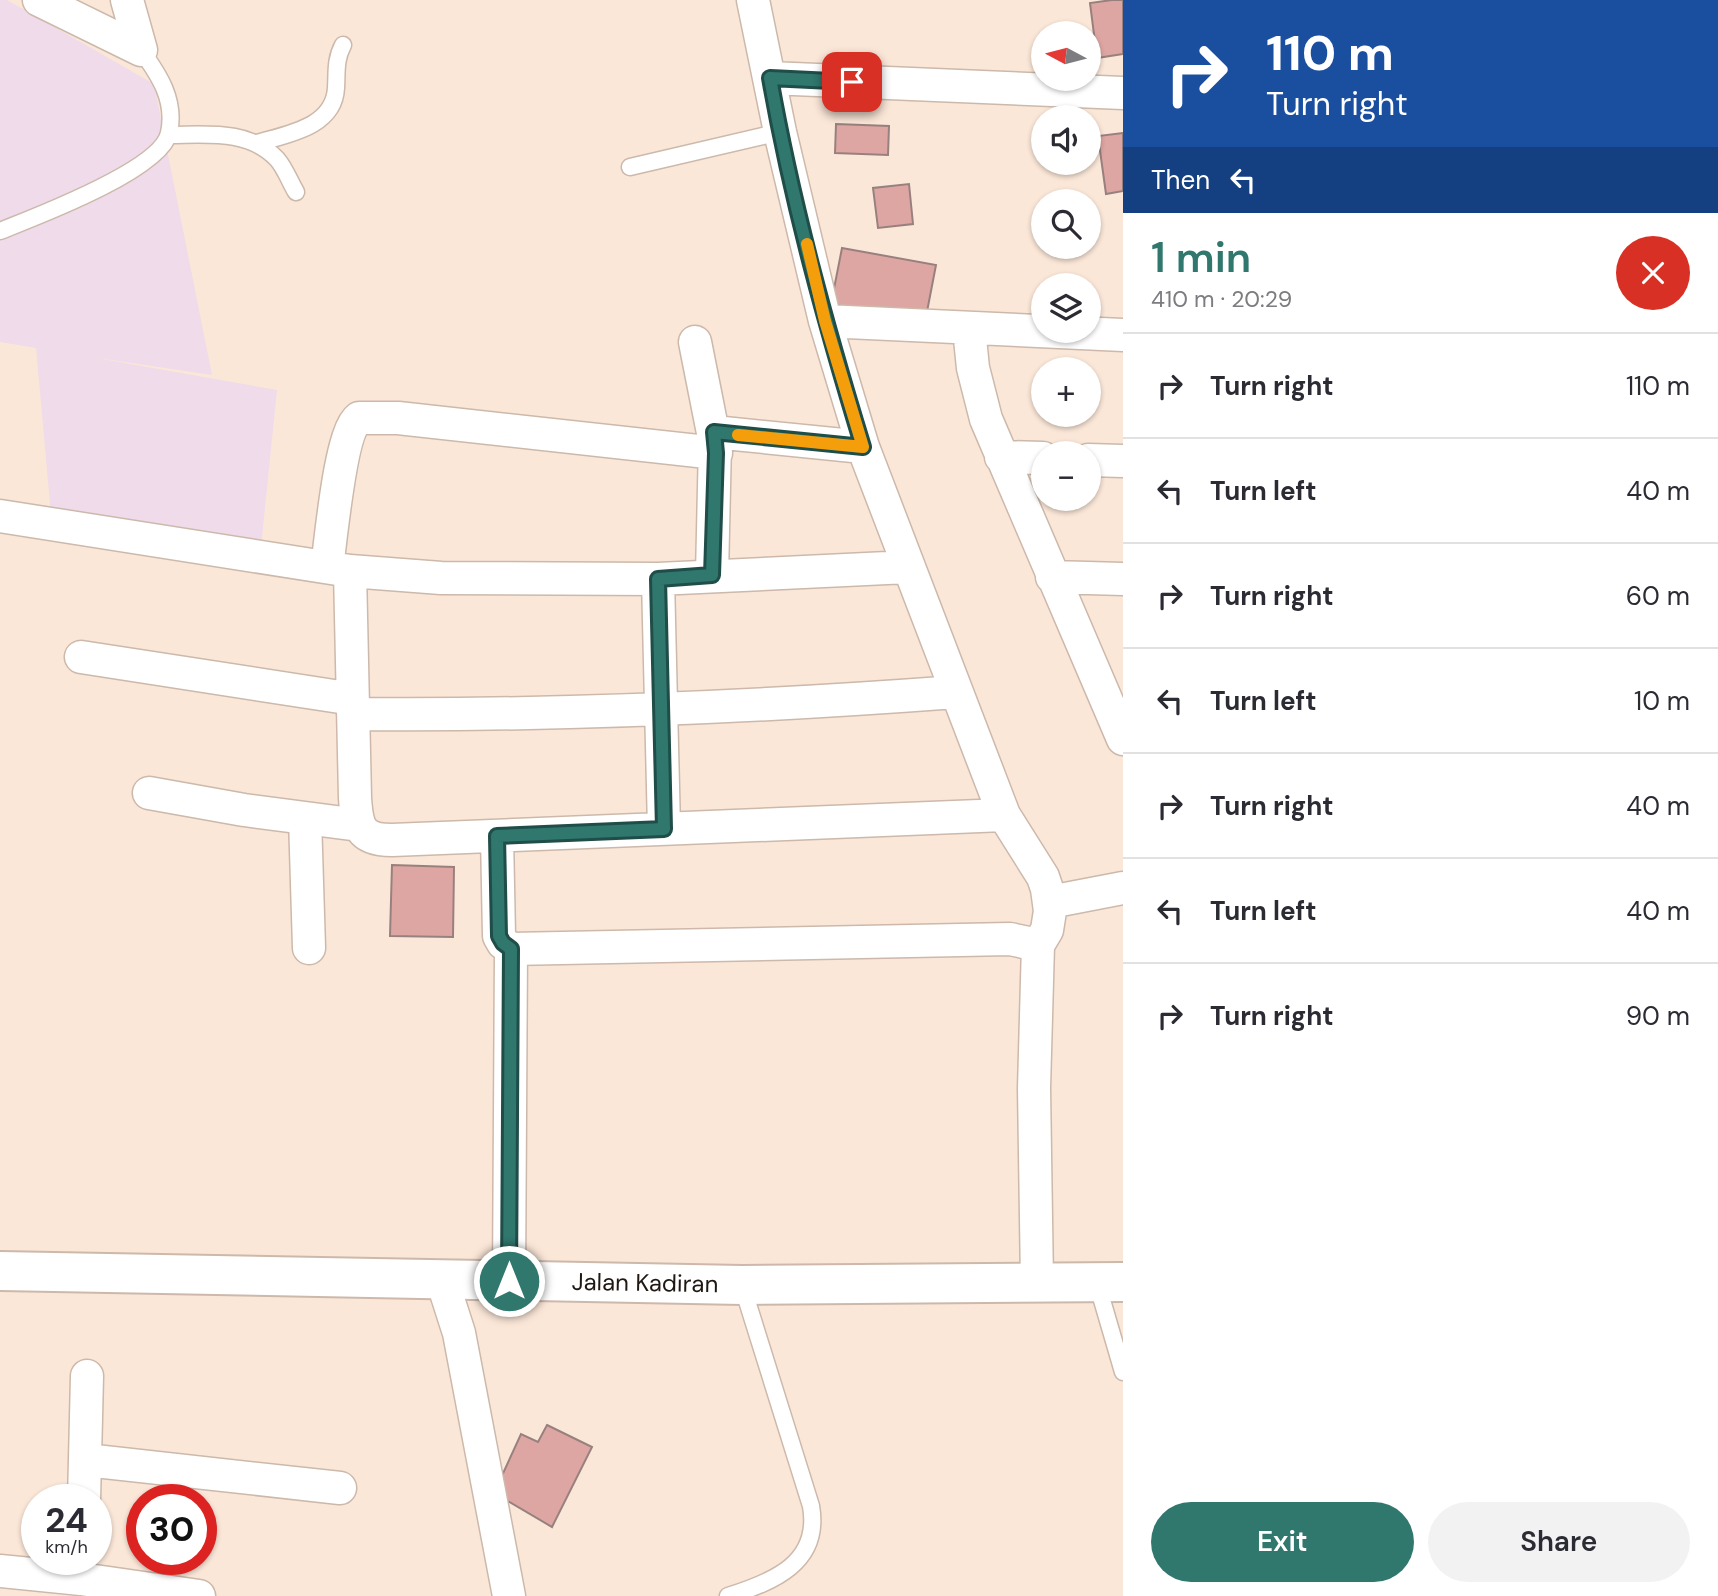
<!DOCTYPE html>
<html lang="en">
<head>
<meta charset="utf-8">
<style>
  body { margin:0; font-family:"DM Sans",sans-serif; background:#f2f2f3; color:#2b2b33; height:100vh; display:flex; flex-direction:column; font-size:26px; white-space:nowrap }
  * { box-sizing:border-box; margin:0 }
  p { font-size:23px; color:#7c7c81 }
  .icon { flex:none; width:38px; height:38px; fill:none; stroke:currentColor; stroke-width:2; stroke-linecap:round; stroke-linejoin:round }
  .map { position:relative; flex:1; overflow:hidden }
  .details { display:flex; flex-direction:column; background:#fff; width:595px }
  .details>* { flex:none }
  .guide { background:#1a4fa0; color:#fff; overflow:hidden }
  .needle { width:46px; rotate:277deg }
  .tools { position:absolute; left:1031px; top:21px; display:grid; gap:14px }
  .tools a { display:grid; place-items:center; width:70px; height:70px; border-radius:50%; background:#fff; box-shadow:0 2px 5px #0004; font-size:35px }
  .speed { position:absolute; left:21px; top:1484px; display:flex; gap:14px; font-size:35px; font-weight:700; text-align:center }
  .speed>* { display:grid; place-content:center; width:91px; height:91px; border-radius:50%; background:#fff; box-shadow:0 2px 5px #0004; line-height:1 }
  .speed small { font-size:18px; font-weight:400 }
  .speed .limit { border:10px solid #d22; background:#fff; color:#111 }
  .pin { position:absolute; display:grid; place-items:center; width:60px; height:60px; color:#fff; margin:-30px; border-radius:14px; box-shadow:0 4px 10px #0006 }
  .me { position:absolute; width:77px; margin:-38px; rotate:0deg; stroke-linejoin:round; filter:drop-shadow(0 0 5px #0008) }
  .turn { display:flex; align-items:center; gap:24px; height:147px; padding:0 28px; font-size:32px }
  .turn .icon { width:91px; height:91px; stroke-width:2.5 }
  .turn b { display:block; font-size:49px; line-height:60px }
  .then { display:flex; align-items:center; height:66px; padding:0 28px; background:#0003; gap:14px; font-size:26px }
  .round { display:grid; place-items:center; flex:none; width:74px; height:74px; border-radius:37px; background:#f2f2f3 }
  .summary { display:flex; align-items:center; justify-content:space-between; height:119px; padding:0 28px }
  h1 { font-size:42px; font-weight:600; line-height:52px; color:#30776e }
  .button { display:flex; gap:14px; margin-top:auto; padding:14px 28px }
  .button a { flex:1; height:80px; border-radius:42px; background:#30776e; color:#fff; font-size:28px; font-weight:600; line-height:80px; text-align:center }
  .button a+a { background:#f2f2f3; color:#2b2b33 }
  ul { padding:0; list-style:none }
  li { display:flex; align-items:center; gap:21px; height:105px; padding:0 28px; border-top:2px solid #e1e1e2 }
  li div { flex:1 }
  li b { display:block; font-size:26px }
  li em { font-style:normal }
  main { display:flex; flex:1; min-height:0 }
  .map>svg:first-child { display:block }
</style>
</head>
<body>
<main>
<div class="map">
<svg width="1123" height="1596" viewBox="0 0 1123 1596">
  <rect width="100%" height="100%" fill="#fbe7d8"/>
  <path fill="#efdbe9" d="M0 0H7L154 84 212 375 91 357 277 390 261 547 51 514 36 348 0 342Z"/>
  <path fill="#dea6a2" stroke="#98807f" stroke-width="2" d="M1112 0H1123V54L1097 58 1090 3Z
    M836 124 889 126 888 155 835 153Z
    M1123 133V191L1106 194 1098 136Z
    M909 184 913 224 878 228 873 188Z
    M842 248 936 265 925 322 831 304Z
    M392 865 454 867 453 937 390 936Z
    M547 1425 592 1447 552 1527 494 1493 521 1434 538 1442Z"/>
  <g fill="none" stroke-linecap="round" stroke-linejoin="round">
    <defs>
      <path id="service" d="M169 135C206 135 249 129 277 159 285 168 290 182 296 192
        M257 143C288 134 334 127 336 88 337 72 335 60 343 45
        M630 167 780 132
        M0 231C35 217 161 170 169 133 176 100 159 75 141 50
        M1097 1283 1123 1372
        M728 1596C773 1582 821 1563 811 1506L742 1285"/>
      <path id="minor" d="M39 0 141 50 127 0
        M753 0 780 132 825 321 863 447 1004 815 1043 877 1047 889 1050 911 1047 930 1038 945 1034 1088 1037 1283
        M770 78 1123 93
        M825 321 1123 335
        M969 329 973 368 986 419 1123 739
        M695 342 715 443 712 575
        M714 432 863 447
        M1001 457 1043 458
        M1088 460 1123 461
        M0 516 350 571 441 578 658 579 908 567
        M327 567C331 540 340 432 359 418H398L716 453
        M350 571 355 798C357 827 360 840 392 840L1004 815
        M1052 577 1123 579
        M658 579 664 829
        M81 657 353 699
        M353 714C554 716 755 707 956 692
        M149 793 244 810 359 825
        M305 818 309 948
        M497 836 499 936 503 943 511 949 1010 939 1038 945
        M1050 902 1123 888
        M442 1280 459 1333 509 1596
        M509 1281 511 949
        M86 1460 340 1488
        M84 1500 87 1376
        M0 1571 81 1579 199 1596"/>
      <path id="tertiary" d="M0 1271 742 1285 1123 1282"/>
    </defs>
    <use href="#service" stroke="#ccb9ab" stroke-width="19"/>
    <use href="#minor" stroke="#ccb9ab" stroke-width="35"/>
    <use href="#tertiary" stroke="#ccb9ab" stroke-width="42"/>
    <use href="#service" stroke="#fff" stroke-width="16"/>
    <use href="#minor" stroke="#fff" stroke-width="32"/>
    <use href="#tertiary" stroke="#fff" stroke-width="38"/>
  </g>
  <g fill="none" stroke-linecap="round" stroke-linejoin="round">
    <defs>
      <path id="route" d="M509 1281 511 949 503 943 499 936 497 836 664 829 658 579 712 575 716 453 714 432 863 447C826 326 792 203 770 78L852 82"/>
    </defs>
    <use href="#route" stroke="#1f4d48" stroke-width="18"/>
    <use href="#route" stroke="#30776e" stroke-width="12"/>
    <path stroke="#f59e0b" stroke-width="12" d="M738 435 863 447 825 321 807 244"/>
  </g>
  <g text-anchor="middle" stroke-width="7" stroke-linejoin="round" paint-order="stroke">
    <g font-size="24" fill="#1f1813" stroke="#fff">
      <text transform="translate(645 1283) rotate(1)" y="8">Jalan Kadiran</text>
    </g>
  </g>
</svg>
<div class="tools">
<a><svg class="needle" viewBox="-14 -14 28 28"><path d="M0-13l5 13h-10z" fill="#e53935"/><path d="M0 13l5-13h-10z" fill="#7c7c81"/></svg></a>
<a><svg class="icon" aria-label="sound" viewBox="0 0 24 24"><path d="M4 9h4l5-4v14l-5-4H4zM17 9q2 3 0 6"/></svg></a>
<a><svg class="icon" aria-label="search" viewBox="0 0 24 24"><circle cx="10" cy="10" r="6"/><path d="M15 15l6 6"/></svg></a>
<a><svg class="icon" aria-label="layers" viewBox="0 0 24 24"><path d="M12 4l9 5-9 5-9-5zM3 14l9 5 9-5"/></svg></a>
<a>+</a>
<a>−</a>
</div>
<div class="speed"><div>24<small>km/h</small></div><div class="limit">30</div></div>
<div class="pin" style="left:852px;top:82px;background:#d93025"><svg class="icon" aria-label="arrive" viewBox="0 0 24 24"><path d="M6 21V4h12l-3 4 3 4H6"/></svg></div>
<svg class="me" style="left:509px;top:1281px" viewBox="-20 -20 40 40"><circle r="17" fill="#30776e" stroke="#fff" stroke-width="3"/><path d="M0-11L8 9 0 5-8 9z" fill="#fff"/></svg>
</div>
<section class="details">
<div class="guide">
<div class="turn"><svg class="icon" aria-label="right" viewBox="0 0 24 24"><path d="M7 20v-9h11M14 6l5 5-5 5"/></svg><div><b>110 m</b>Turn right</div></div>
<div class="then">Then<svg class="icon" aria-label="left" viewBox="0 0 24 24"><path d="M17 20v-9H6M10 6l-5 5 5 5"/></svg></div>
</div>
<div class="summary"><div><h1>1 min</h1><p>410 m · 20:29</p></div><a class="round" style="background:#d93025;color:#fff"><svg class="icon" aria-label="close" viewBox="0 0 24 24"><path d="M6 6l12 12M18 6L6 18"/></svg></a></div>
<ul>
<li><svg class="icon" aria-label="right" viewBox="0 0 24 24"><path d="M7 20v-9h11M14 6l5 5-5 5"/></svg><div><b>Turn right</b></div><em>110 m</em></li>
<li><svg class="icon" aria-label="left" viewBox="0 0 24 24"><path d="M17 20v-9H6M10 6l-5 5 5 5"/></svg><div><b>Turn left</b></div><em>40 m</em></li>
<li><svg class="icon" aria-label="right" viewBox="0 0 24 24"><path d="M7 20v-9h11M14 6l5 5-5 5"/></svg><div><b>Turn right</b></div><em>60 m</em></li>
<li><svg class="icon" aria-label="left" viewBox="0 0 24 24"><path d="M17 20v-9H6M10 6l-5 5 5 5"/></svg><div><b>Turn left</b></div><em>10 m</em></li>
<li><svg class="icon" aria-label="right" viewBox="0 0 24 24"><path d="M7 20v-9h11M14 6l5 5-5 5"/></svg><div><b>Turn right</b></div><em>40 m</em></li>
<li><svg class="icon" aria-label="left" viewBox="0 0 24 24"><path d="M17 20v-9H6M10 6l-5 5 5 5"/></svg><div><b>Turn left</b></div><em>40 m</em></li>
<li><svg class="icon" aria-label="right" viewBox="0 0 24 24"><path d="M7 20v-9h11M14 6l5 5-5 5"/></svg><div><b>Turn right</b></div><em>90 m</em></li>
</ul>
<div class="button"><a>Exit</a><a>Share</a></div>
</section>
</main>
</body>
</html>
